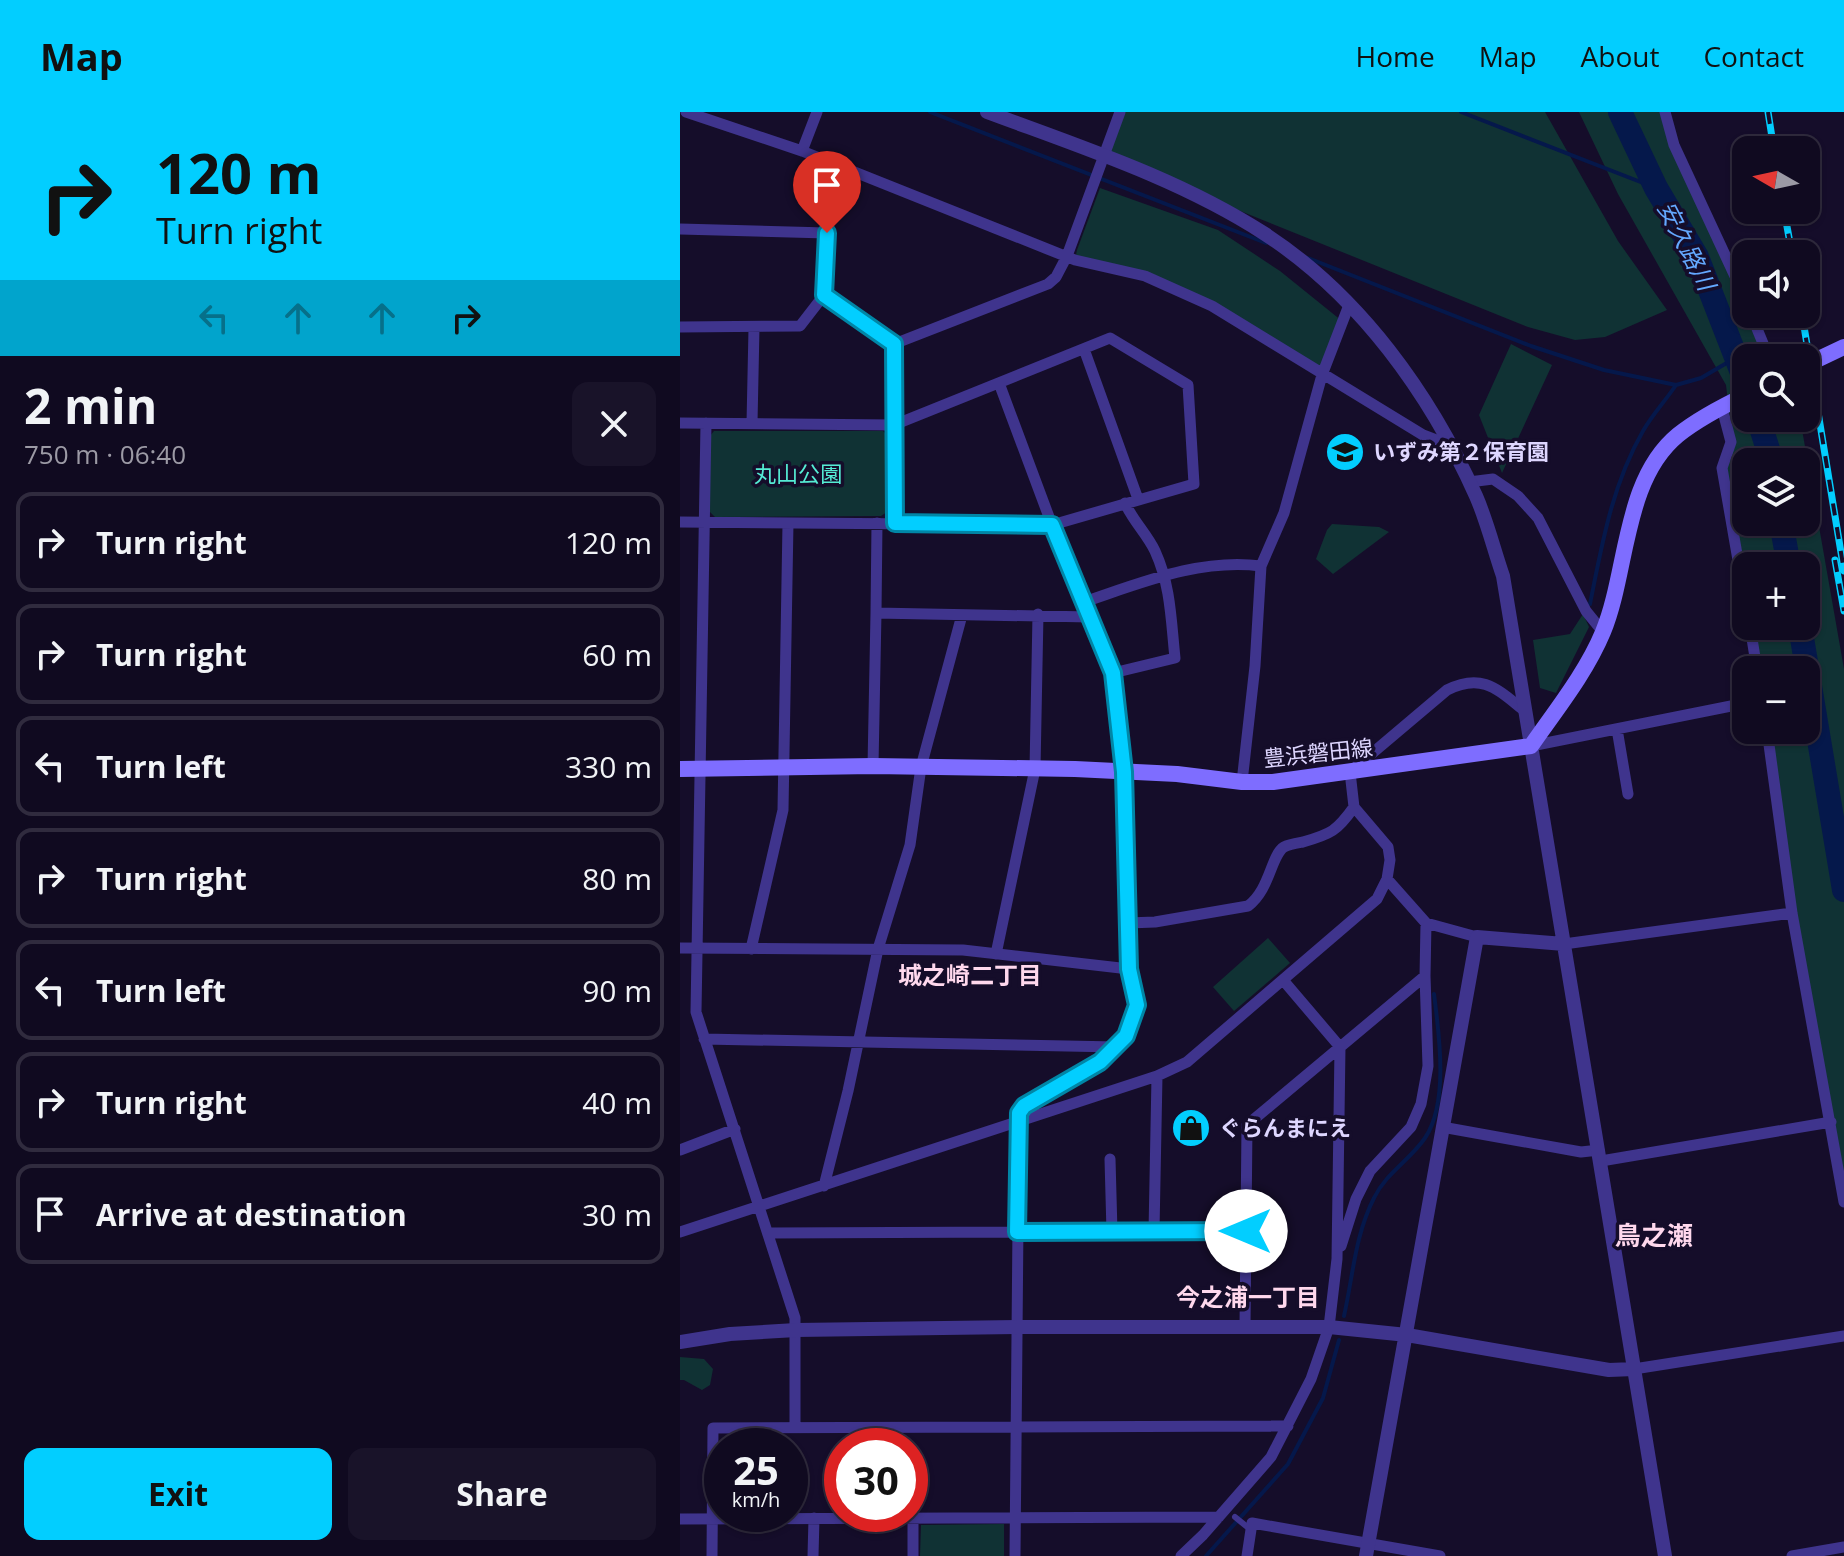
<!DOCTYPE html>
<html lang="en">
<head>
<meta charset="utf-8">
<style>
  body { margin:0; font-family:"Open Sans","Noto Sans JP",sans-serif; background:#191329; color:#f1f3f6; height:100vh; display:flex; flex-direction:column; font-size:30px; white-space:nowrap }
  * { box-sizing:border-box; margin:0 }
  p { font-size:26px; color:#9c9aa5 }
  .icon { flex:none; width:44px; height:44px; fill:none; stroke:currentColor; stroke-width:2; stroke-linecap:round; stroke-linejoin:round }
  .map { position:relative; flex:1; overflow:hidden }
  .details { display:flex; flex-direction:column; background:#100a20; width:680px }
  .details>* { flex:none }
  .hud { background:#02ceff; color:#111; overflow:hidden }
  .needle { width:52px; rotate:279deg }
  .fabs { position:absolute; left:1052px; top:24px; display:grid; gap:16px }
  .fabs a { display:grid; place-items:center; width:88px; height:88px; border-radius:16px; background:#100a20; box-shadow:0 2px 6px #0004,0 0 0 2px #302b3e; font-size:40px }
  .speed { position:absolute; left:24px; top:1316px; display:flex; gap:16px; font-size:40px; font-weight:700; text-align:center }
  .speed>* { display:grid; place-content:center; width:104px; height:104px; border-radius:50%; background:#100a20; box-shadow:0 2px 6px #0004,0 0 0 2px #302b3e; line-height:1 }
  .speed small { font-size:20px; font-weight:400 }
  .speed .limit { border:12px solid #d22; background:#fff; color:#111 }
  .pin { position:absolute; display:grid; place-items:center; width:68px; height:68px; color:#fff; margin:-82px -34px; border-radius:50% 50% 50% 0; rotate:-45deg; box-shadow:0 0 8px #0007 }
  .pin .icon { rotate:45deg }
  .me { position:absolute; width:88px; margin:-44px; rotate:270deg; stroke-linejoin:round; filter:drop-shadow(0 0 6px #0008) }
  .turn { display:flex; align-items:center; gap:28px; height:168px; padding:0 24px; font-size:36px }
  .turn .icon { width:104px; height:104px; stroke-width:2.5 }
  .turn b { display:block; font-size:56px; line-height:68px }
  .lanes { display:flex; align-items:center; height:76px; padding:0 24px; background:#0003; justify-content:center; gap:40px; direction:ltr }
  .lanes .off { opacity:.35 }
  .round { display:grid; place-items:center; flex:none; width:84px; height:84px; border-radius:16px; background:#191329 }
  .head { display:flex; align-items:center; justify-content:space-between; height:136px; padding:0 24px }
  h1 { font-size:48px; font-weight:700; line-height:60px }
  .action { display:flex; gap:16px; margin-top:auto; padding:16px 24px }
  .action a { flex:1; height:92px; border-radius:16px; background:#02ceff; color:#111; font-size:32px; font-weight:700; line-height:92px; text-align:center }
  .action a+a { background:#191329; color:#f1f3f6 }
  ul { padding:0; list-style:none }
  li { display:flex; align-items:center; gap:24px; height:100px; margin:0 16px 12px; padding:0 8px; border:4px solid #302b3e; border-radius:16px }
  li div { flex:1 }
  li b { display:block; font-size:30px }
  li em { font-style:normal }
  header { display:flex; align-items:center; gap:48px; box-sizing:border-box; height:112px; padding:0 40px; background:#02ceff; color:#111 }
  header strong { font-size:38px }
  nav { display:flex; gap:44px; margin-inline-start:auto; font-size:28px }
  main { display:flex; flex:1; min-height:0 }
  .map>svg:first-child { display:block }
</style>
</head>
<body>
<header>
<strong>Map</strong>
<nav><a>Home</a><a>Map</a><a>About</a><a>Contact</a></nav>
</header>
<main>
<section class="details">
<div class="hud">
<div class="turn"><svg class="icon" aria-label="right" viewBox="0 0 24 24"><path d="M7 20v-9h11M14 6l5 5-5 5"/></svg><div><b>120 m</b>Turn right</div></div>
<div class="lanes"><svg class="icon off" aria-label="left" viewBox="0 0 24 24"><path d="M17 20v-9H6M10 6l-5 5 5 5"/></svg><svg class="icon off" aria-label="ahead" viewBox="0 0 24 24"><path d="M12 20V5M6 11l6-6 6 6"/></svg><svg class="icon off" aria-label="ahead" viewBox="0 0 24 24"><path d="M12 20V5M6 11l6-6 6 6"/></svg><svg class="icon" aria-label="right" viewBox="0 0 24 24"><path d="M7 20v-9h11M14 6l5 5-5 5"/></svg></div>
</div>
<div class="head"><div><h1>2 min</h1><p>750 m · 06:40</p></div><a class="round"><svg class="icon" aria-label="close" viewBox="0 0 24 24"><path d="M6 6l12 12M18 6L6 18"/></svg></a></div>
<ul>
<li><svg class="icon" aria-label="right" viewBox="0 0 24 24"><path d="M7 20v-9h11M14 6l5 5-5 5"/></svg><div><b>Turn right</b></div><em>120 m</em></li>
<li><svg class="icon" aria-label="right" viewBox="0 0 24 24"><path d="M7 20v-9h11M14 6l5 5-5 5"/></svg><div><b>Turn right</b></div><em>60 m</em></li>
<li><svg class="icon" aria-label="left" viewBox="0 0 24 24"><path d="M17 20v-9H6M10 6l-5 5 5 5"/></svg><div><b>Turn left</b></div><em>330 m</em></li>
<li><svg class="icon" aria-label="right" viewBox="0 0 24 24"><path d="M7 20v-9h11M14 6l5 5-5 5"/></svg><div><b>Turn right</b></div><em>80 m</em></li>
<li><svg class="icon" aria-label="left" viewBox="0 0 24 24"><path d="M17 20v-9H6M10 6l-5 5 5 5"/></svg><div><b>Turn left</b></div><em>90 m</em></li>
<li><svg class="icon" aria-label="right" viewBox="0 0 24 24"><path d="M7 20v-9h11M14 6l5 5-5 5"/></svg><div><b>Turn right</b></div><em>40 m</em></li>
<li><svg class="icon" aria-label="arrive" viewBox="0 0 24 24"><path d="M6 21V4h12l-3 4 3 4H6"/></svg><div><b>Arrive at destination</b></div><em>30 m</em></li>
</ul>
<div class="action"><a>Exit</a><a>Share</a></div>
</section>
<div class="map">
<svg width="1164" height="1444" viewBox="0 0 1164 1444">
  <rect width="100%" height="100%" fill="#150d2a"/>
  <path fill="#103234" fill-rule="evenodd" d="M440 0H865L938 129 987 198 925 225 895 228 848 215 424 44Z
    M899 0H982L1066 190V202L1093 246H1066V306H1120L1164 557V1086L1117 830 1090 618H1126V558H1081L1075 514H1126V454H1066V467L1042 356 1053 332 1046 273 938 82ZM1066 350H1126V410H1066Z
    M420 76 538 118 600 159 662 209 644 257 499 179 395 148 397 138Z
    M831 232 872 253 822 361 799 303Z
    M34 319H203L207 323V400L201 404 35 405 30 400V324Z
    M652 412 699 415 709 420 653 462 636 447 647 418Z
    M903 502 909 515 876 581 860 576 853 528 890 522Z
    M588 826 610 851 554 899 533 875Z
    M0 1245 24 1247 33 1257 30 1273 22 1278 4 1268H0Z
    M324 1412V1444H240L241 1413Z"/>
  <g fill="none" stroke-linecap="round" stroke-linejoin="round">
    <path stroke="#05184b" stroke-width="4" d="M250 0 586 131
      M781 0 976 76
      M628 146 851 234 924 258 996 273 1021 266 1057 245
      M910 492C922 432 932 373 963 319 972 303 986 288 996 273
      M664 1204C673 1164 675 1123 694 1086 706 1061 730 1048 745 1026 769 991 759 921 754 882
      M526 1444 608 1352 643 1286 659 1228"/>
    <path stroke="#05184b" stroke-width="24" d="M940 0 976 76 1017 145 1066 271
      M1078 306 1092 350
      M1101 410 1109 454
      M1120 514 1164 778"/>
    <path stroke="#3f348d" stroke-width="6" d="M555 1405 571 1418"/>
    <path stroke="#3f348d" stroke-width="11" d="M6 0 122 39 395 148 465 164 532 194 743 323 772 334
      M985 0 994 33 1066 188
      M122 39 137 0
      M0 117 147 121 144 183 120 214 0 215
      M144 183 214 232
      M1071 202 1089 246
      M214 232 368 172 376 165 387 144 440 0
      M214 232 215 411
      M404 237 458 387
      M319 271 372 413 433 561 444 660 449 857 457 893 446 924 420 950 344 994 339 1001 335 1444
      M1042 296 1051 330 1042 356 1066 494
      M0 311 214 313 430 226 508 273 514 372 372 413 0 410
      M26 311 16 900 115 1206V1315
      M72 311 74 216
      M789 370 813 367 838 384 858 406 906 499 923 520
      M581 454 604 401 642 263 669 193
      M404 490C461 471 520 446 581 454L575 554 562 670
      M196 501 197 411
      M1070 514 1077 558
      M433 561 495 546C491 509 491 474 475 439 467 422 453 409 445 391
      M937 617 948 682
      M1087 618 1112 801 1164 1090
      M851 634 1066 591
      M193 654 196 501 410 505
      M707 767 746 811 797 825
      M448 811 475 810 568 794C590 778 591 743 604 735 609 732 617 731 623 730 651 722 657 719 674 695
      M884 832 1112 801
      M0 836 283 838 449 857
      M71 837 103 698 108 411
      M316 842 355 657 358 502
      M24 927 437 935
      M762 1015 901 1040 919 1038
      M0 1038 55 1017
      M430 1047 432 1120
      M921 1049 1151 1010
      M144 1074 168 979 198 837 230 733 241 655 282 503
      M474 1119 477 964
      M0 1120 477 964 507 950 697 787 707 767 710 748 708 735 674 695 670 660 767 578C803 560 818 578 846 600
      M90 1121 566 1119
      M661 1134 676 1087 690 1059 731 1015 741 992 748 954 745 864 746 811
      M565 1215 567 1013 745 864
      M954 1257 1164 1224
      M0 1407 539 1405
      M32 1444 33 1316 608 1314
      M133 1444 134 1406
      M233 1444V1405
      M501 1444 523 1423 591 1345 631 1267 649 1215 657 1147 660 935 603 868
      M567 1444 572 1411 760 1444
      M1112 1444 1164 1435"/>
    <path stroke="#3f348d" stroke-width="14" d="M307 0C401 35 500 67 585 122 680 184 750 282 796 384 807 409 814 438 823 464L985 1444
      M0 1230 50 1222 116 1218 337 1215H649L727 1223 929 1258 954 1257
      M686 1444 797 825 884 832"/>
    <path stroke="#7e6dff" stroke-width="16" d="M1126 253 1164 235
      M0 657 193 654 395 657 497 662 562 670H593L851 634C876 598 906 561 923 520 948 460 943 368 998 323 1018 307 1043 294 1066 283"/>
    <defs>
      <path id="rail" d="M1088 0 1094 38
        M1104 98 1112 142
        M1122 202 1164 459
        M1155 448 1164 499"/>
    </defs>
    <use href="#rail" stroke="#02ceff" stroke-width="7"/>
    <use href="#rail" stroke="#150d2a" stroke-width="4" stroke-dasharray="12" stroke-linecap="butt"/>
  </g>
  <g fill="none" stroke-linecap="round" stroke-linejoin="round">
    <defs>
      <path id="route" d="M147 121 144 183 214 232 215 411 372 413 433 561 444 660 449 857 457 893 446 924 420 950 344 994 339 1001 337 1120 566 1119"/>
    </defs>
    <use href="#route" stroke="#0186a6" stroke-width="20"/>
    <use href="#route" stroke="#02ceff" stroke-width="14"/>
  </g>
  <defs>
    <symbol id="school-disc" viewBox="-11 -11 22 22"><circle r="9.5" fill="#02ceff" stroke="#150d2a"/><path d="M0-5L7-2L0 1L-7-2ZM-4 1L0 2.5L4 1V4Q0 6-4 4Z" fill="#111"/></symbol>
    <symbol id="shop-disc" viewBox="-11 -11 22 22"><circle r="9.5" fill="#02ceff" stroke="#150d2a"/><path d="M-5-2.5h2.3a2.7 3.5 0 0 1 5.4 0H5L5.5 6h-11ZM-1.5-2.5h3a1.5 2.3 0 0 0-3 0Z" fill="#111"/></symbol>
  </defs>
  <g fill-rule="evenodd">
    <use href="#school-disc" x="643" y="318" width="44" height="44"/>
    <use href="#shop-disc" x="489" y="994" width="44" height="44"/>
  </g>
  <g text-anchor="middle" stroke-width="7" stroke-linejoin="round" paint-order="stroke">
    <g font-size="22" font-weight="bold" fill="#ded6ff" stroke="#150d2a" text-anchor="start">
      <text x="693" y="348">いずみ第２保育園</text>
      <text x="539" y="1024">ぐらんまにえ</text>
    </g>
    <g font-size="22" fill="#55ecd4" stroke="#150d2a">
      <text x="118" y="370">丸山公園</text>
    </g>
    <g font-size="22" fill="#ded6ff" stroke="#150d2a">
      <text transform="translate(638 641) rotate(-6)" y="8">豊浜磐田線</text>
    </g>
    <g font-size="24" font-style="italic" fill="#64a9ff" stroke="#150d2a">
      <text transform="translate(1006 134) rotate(63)" y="8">安久路川</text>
    </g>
    <g font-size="24" font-weight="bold" fill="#ffd8ed" stroke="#150d2a">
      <text x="290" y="872">城之崎二丁目</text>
      <text x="568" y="1194">今之浦一丁目</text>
    </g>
    <g font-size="26" font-weight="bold" fill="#ffd8ed" stroke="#150d2a">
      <text x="974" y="1133">鳥之瀬</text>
    </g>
  </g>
</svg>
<div class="fabs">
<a><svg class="needle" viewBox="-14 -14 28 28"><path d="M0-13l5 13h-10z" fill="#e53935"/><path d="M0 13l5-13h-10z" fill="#9c9aa5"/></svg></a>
<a><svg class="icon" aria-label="sound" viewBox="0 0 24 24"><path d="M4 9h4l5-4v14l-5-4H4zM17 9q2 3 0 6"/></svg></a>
<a><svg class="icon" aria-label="search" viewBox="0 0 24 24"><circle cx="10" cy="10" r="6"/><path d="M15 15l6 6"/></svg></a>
<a><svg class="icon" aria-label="layers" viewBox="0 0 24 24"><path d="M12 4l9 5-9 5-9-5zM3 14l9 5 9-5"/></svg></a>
<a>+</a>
<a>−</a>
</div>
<div class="speed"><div>25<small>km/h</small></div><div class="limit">30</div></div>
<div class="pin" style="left:147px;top:121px;background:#d93025"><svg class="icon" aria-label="arrive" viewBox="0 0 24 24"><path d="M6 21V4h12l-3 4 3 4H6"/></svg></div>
<svg class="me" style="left:566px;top:1119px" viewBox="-20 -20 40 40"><circle r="19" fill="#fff"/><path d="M0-13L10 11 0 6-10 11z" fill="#02ceff"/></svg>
</div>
</main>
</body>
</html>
